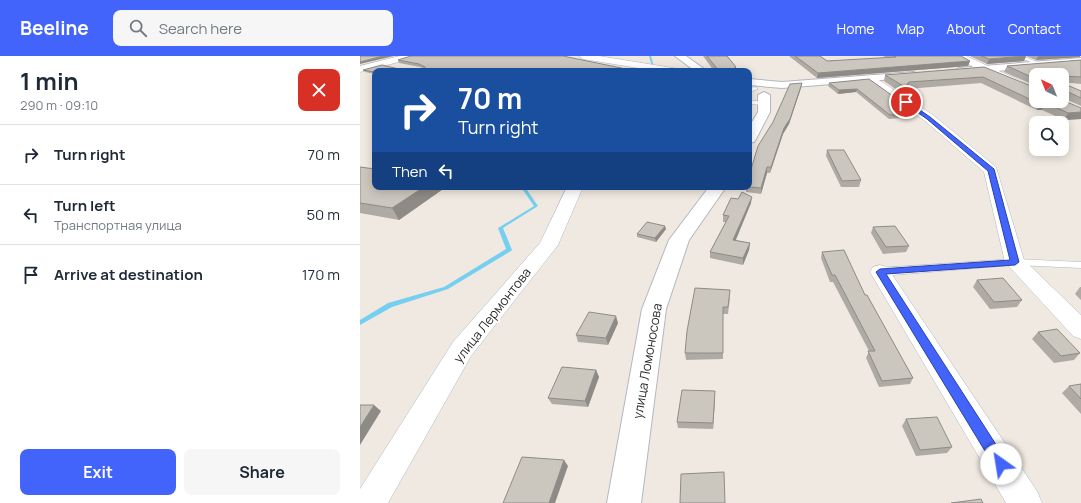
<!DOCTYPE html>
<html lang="en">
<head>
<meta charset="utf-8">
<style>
  body { margin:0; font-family:Manrope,sans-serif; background:#f6f6f7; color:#1f2937; height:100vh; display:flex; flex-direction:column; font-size:15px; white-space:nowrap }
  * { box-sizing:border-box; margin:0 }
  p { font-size:13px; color:#747a83 }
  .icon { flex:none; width:22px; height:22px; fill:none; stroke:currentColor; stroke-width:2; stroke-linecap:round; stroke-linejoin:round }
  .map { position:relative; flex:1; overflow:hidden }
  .sheet { display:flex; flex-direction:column; background:#fff; width:360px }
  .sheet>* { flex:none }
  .top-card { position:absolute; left:12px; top:12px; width:380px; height:122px; border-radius:8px; box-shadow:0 2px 10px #0003; background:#1a4fa0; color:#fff; overflow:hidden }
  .needle { width:26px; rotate:317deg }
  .controls { position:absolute; left:669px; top:12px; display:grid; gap:8px }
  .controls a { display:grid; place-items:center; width:40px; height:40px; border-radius:8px; background:#fff; box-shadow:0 2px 10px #0003; font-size:20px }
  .pin { position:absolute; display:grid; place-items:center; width:34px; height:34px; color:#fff; margin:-17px; border:2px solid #fff; border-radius:50%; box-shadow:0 1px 4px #0007 }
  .me { position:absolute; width:44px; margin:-22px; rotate:328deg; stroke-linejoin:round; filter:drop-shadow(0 0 3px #0008) }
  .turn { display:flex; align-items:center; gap:14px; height:84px; padding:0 20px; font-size:18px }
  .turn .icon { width:52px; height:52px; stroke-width:2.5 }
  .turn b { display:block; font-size:28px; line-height:34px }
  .then { display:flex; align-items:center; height:38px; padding:0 20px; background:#0003; gap:8px; font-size:15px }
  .round { display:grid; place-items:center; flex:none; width:42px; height:42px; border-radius:8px; background:#f6f6f7 }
  .headline { display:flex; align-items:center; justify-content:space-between; height:68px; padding:0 20px }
  h1 { font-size:24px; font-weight:700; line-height:30px }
  .cta { display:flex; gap:8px; margin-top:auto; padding:8px 20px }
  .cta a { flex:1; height:46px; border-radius:8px; background:#4264fb; color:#fff; font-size:16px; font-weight:700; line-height:46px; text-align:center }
  .cta a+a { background:#f6f6f7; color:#1f2937 }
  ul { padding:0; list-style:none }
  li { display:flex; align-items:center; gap:12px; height:60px; padding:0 20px; border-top:1px solid #e0e1e3 }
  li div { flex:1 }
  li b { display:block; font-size:15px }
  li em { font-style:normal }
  header { display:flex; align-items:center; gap:24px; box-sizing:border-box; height:56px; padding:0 20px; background:#4264fb; color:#fff }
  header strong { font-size:19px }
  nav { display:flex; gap:22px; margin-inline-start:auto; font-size:14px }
  .search { width:280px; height:36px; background:#f6f6f7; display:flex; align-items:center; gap:10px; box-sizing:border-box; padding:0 14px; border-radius:8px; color:#747a83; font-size:15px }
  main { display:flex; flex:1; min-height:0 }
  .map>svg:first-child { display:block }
</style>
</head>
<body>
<header>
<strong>Beeline</strong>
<div class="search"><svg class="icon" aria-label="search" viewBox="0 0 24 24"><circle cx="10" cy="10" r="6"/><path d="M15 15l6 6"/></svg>Search here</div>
<nav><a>Home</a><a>Map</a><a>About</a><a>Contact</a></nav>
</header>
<main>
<section class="sheet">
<div class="headline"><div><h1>1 min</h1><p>290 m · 09:10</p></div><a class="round" style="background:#d93025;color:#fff"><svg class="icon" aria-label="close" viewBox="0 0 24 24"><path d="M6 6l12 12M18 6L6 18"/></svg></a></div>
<ul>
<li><svg class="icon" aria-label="right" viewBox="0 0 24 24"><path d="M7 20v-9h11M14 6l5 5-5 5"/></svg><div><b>Turn right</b></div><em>70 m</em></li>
<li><svg class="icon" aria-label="left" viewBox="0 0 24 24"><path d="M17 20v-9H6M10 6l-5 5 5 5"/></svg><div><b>Turn left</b><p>Транспортная улица</p></div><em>50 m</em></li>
<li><svg class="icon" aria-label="arrive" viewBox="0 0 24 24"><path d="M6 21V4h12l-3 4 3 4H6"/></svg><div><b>Arrive at destination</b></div><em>170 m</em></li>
</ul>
<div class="cta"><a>Exit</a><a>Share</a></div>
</section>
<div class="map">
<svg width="721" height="447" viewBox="0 0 721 447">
  <rect width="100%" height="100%" fill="#efe9e1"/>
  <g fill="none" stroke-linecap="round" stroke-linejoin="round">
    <path fill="#75cff0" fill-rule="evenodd" d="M289 0H291L294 11 292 10Z
      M161 131H165L178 150 143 172 152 194 151 195 88 233 32 251 0 269V264L28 247 84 231 146 193 138 172 174 150Z"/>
    <defs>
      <path id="service" d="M656 0H662L682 8 678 9Z
        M389 32 395 31 398 33 389 36Z
        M389 44 408 47 405 49 389 48Z
        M655 203 721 206V212L655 209 520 220 515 216 520 212Z"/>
      <path id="minor" d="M40 0H55L54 2 0 16V10Z
        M219 0H239L313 12 318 15H296L223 3Z
        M595 0H606L676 32V39L620 15Z
        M511 19 573 59 636 111 664 204 721 259V283L713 280 645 206 624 116 565 65 507 24 506 22Z
        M207 131H223L198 189 111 300 28 447H0V433L93 286 180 187Z
        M520 209 527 211 677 435 682 447H646L510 216 513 211Z"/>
      <path id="secondary" d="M315 0H326L347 15H335Z
        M721 2V8L599 18 594 15 599 12Z
        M554 16 559 19 558 21 422 32 389 29V23L422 26Z
        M404 36 410 39V56L396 83 394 86 389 87V71L398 56V39Z
        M349 131H366L329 184 306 253 281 447H247L282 253 309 184Z"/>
    </defs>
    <use href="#service" stroke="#b4b7c1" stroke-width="1"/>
    <use href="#minor" stroke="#b4b7c1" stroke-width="1"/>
    <use href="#secondary" stroke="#b4b7c1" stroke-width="2"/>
    <use href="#service" fill="#fff" fill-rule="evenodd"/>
    <use href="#minor" fill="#fff" fill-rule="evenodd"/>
    <use href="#secondary" fill="#fff" fill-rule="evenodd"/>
  </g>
  <path fill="#afaba4" d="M343 0H367L376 11V15H354Z
    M429 0H460L467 5 527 2 523 0H601L610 5 608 10 457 22Z
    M610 0H666L664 5 627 8Z
    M666 0H720V1L676 4Z
    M38 4 266 13 15 15V18L5 16 3 14 65 13 60 11 39 7Z
    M721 4V28L702 26V19H676V30L644 16 647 10Z
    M624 11 676 45 721 52V63L704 64 682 54H677L621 27 547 33 543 38 524 25 525 19Z
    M509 23 537 43V45L551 58 550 61 529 63 496 36 478 38 468 30 469 27Z
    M702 27 721 35V50L703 42H702Z
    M441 32 429 68 423 78 410 117H407L401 138 386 136V131H389V120Z
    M467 94 501 124 499 131H481L466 100Z
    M0 111 86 131 39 164 0 157Z
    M378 143 391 147 375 184 390 187 389 194 383 209 350 202V196L366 166H363V159Z
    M513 171 549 190 546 196 523 198 511 177Z
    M306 173 296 186 277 181V178Z
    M462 196 505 239 553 322 550 328 519 331 506 302 509 295 473 226H470L461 202Z
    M617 224 662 244 657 251 630 253 613 231Z
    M720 231H721V244L715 238Z
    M370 241 368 258H363V303L326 304 325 297Z
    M258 267 248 289 218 286 216 279Z
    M678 276 720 297 714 304 694 307 672 283Z
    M236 314 239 321 228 351 192 348 188 342Z
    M721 328V358L702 337 709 330Z
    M355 341 353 373 318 372 317 366Z
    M546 363 592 391 587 397 556 400 542 370Z"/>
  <path fill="#8e8b86" d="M23 0H34L0 8V6Z
    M666 0 664 5 627 8 629 3Z
    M678 0H720V1L676 4Z
    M610 5 608 10 457 22 458 17Z
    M376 11V15H370Z
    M549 26 547 33 543 38 545 31Z
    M442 27 441 32 429 68 423 78 410 117 411 111 424 72Z
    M497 33 496 36 478 38 479 34Z
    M706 35 703 42H702V41L704 37Z
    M686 47 682 54H677L680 48Z
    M721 56V63L704 64 708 57Z
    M407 111V117L401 138V132Z
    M64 131H86L39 164 32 152Z
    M392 141 391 147 373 191V184Z
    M305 170 306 173 296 186 295 182Z
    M390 187 389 194 383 209V202Z
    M256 260 258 267 248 289 246 282Z
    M236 314 239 321 228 351 225 345Z
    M355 335V341L353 373V367Z
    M14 349 21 355 0 389V371Z
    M204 404 208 410 195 447H189Z"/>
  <path fill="#cbc7bf" stroke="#8e8b86" d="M0 0H23L0 6Z
    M51 0H203L266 13 261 15H15V16L3 14 22 9 43 14 65 13V11L59 8 38 4Z
    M347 0H367L376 11 370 15H359Z
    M435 0H460L467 5 536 1 534 0H601L610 5 458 17Z
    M621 0H666L629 3Z
    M721 4V21L702 20V19L681 18 683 19H676V23L647 10Z
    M624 11 676 32V45H702V44L721 52V56L708 57 686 47 680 48 623 21 549 26 545 31 525 19Z
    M509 23 537 43 536 45 551 58 530 59 497 33 479 34 469 27Z
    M442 27 430 63 424 72 411 111H407L401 132 389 131V120L398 90 413 66 430 28Z
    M702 27 721 35V42L706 35 704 37H702Z
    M467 94H484L501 124 482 125Z
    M0 111 15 113V131H64L32 152 0 147Z
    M382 136 392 141 373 184 390 187 383 202 350 196 369 160 363 159 371 142 378 143Z
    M287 166 305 170 295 182 277 178Z
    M535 170 549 190 526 191 513 171Z
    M484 194 505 239H507L553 322 522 325 508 295H515L475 219H472L462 196Z
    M643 222 662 244 634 246 617 224Z
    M335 232 370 234 368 251H363V297H325L327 275Z
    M229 256 256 260 246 282 216 279Z
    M697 273 720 297 701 300 678 276Z
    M202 311 236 314 225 345 188 342Z
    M721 328V343L709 330Z
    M322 334 355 335 353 367 317 366Z
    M0 349H14L0 371Z
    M577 361 592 391 560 394 546 363Z
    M162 401 204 404 189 447H143Z
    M364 416 365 447H320L321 418Z
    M621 443 623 447H591Z"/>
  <path fill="#4264fb" stroke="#2b41a3" d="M544 45H547L570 61 634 113 659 206 655 209 526 218 646 404 648 408 646 413 641 415 636 413 516 216 520 213 650 204 628 115 567 63 544 47Z"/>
  <g text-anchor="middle" stroke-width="4" stroke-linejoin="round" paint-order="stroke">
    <g font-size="13" fill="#2e2e2e" stroke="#fff">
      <text transform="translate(132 259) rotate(-52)" y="5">улица Лермонтова</text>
      <text transform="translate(287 305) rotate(-80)" y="5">улица Ломоносова</text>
    </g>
  </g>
</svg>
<div class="controls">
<a><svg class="needle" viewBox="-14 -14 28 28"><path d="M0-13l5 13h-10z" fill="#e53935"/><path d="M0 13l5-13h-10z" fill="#747a83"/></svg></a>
<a><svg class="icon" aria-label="search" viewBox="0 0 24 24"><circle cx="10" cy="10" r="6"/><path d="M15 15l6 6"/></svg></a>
</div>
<div class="pin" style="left:546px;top:46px;background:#d93025"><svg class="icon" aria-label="arrive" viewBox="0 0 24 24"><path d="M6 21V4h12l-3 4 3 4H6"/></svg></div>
<svg class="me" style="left:641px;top:408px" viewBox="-20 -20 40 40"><circle r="19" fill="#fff"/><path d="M0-13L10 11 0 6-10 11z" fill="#4264fb"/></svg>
<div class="top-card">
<div class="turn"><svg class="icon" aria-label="right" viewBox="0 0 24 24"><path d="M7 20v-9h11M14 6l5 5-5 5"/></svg><div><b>70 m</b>Turn right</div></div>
<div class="then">Then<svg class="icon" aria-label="left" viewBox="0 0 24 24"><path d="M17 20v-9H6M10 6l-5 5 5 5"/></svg></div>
</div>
</div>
</main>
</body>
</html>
